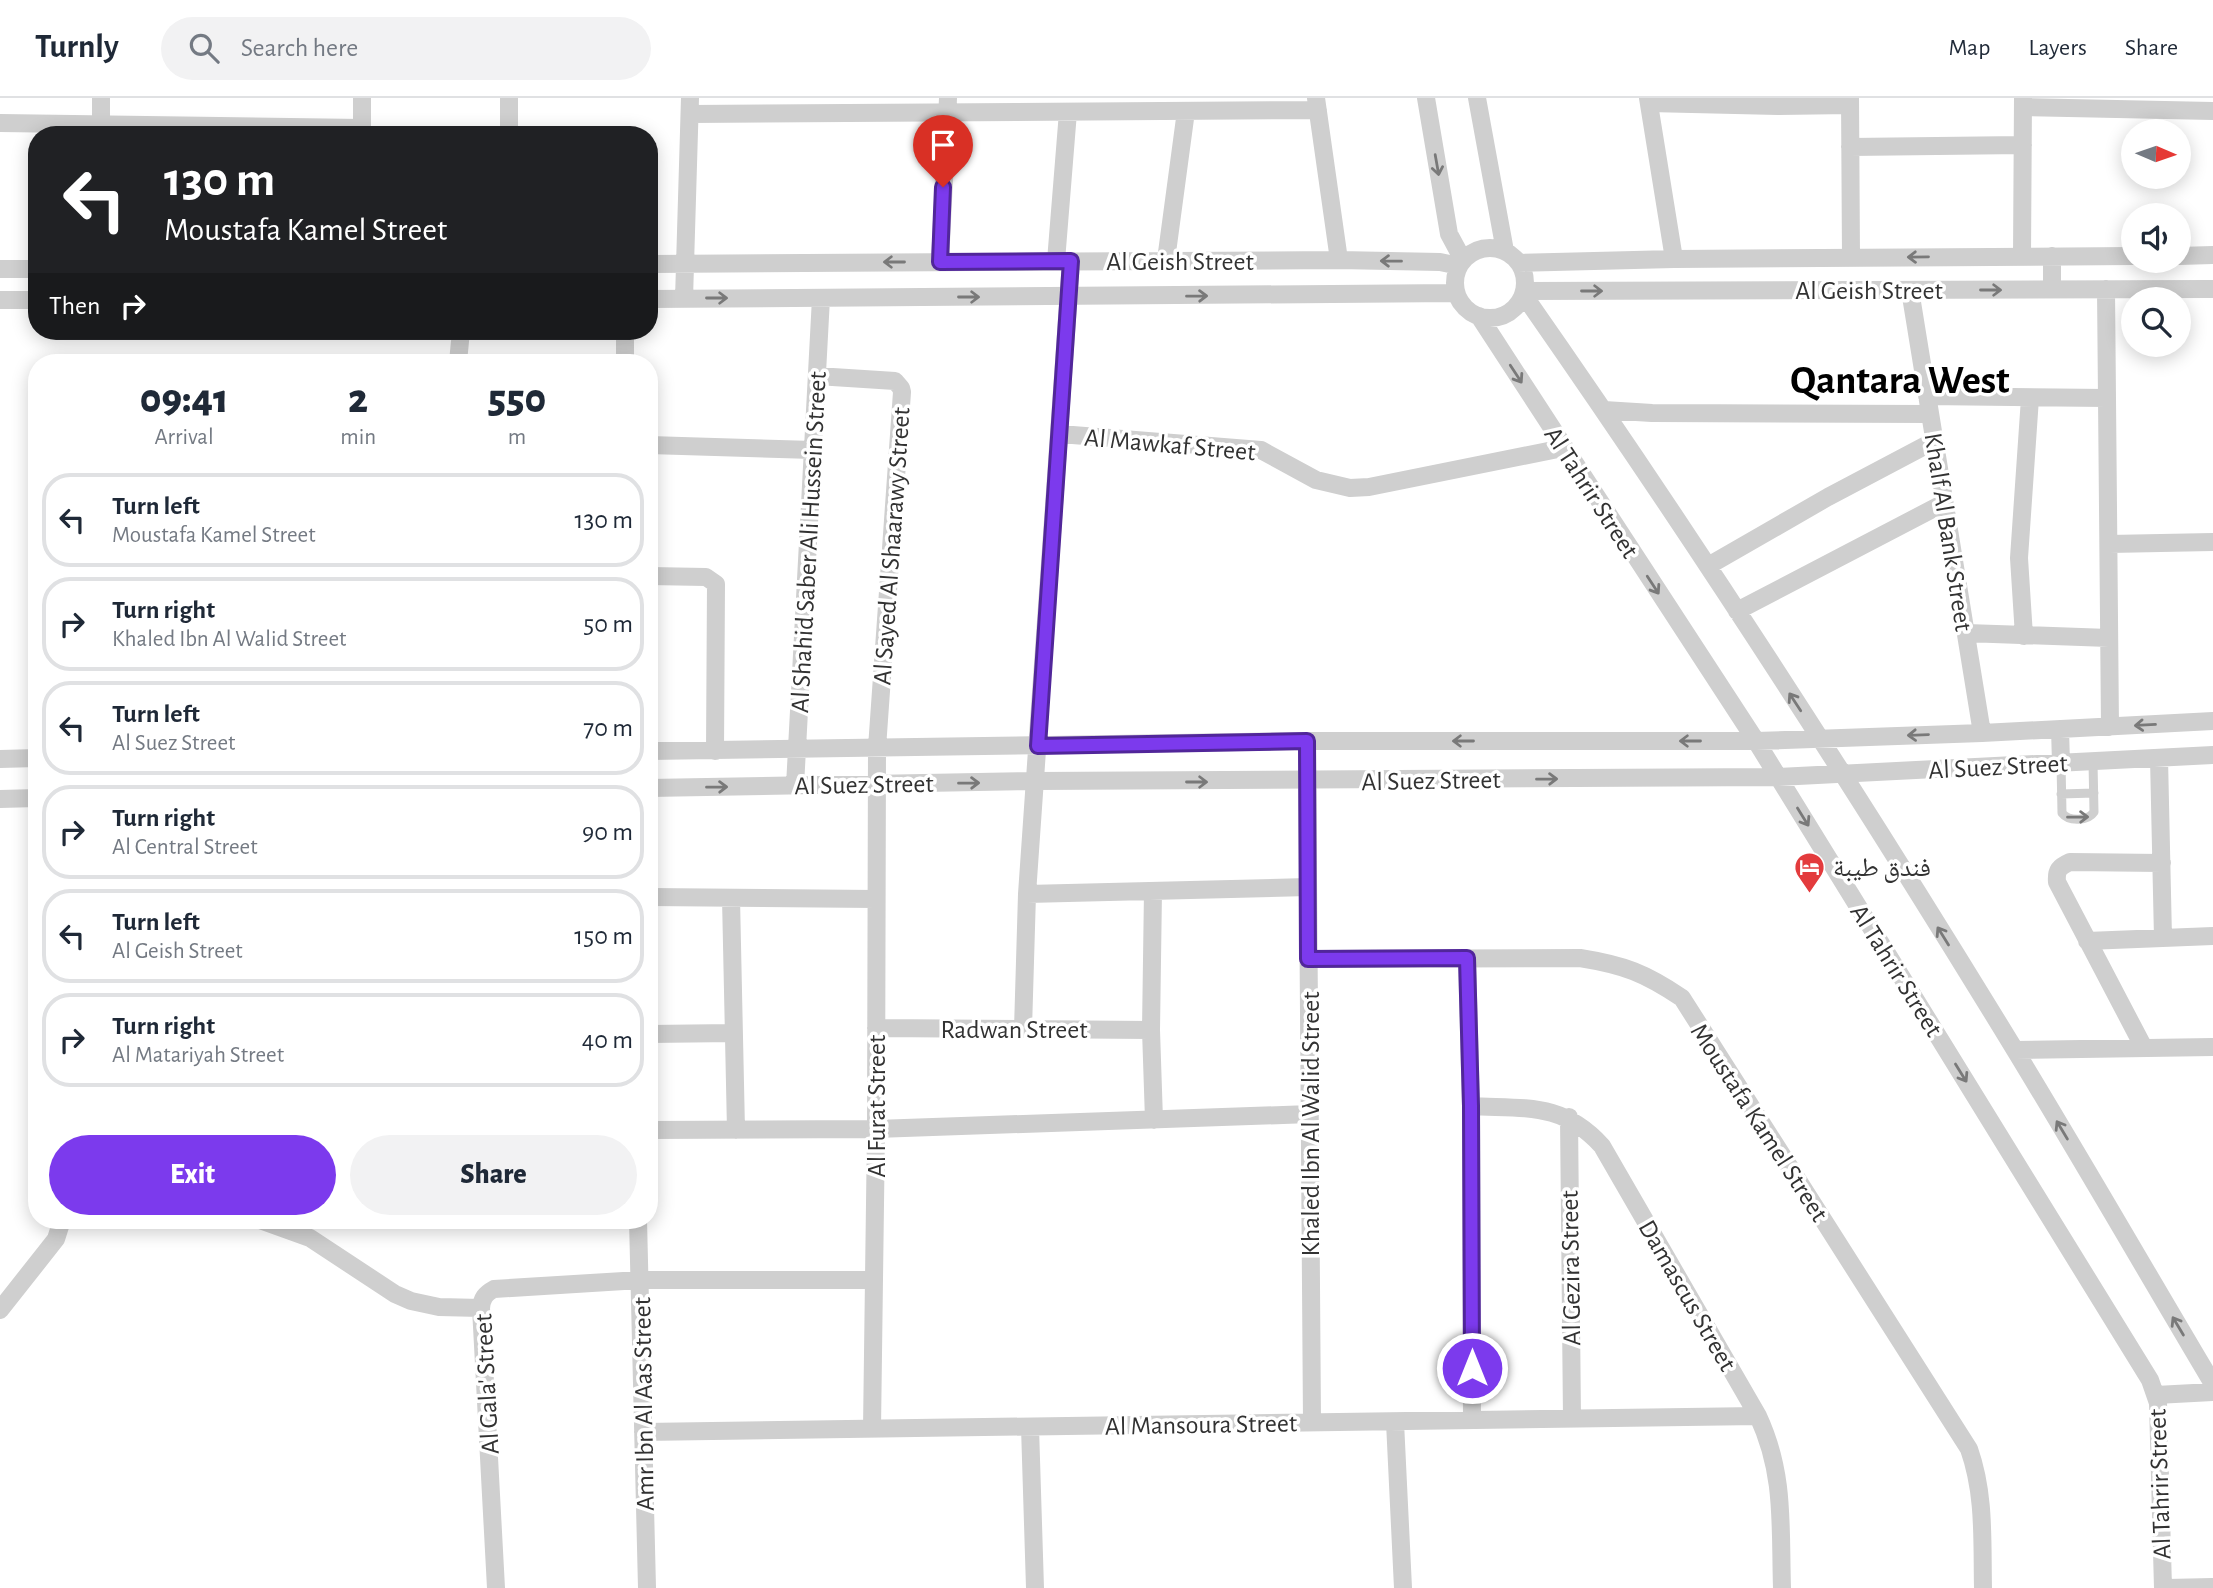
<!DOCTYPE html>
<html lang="en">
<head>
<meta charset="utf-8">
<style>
  body { margin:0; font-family:"Alegreya Sans","Noto Naskh Arabic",sans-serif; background:#f2f2f3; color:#1f2937; height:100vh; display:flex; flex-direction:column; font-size:26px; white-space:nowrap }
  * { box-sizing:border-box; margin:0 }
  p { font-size:23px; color:#747a83 }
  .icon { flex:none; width:38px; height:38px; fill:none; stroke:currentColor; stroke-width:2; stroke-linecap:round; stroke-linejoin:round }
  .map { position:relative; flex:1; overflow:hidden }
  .panel { position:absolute; left:28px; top:256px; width:630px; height:875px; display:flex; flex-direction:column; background:#fff; border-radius:28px; box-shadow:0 4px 18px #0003 }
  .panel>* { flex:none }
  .guide { position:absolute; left:28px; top:28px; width:630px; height:214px; border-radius:28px; box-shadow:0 4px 18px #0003; background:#202124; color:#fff; overflow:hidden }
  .needle { width:46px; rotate:92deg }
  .fabs { position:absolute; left:2121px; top:21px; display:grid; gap:14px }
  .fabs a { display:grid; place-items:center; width:70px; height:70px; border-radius:50%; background:#fff; box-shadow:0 4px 18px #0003; font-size:35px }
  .pin { position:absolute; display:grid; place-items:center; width:60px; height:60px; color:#fff; margin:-72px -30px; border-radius:50% 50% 50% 0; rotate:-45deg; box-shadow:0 0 7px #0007 }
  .pin .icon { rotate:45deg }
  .me { position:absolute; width:77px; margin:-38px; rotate:0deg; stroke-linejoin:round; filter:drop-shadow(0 0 5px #0008) }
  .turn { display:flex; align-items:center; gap:24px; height:147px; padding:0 21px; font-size:32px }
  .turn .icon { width:91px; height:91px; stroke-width:2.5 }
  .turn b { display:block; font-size:49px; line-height:60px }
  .then { display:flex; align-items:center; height:66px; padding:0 21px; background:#0003; gap:14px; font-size:26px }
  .eta { display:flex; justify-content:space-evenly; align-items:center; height:119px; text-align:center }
  .eta b { font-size:42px; font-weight:800; line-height:49px }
  .primary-button { display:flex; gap:14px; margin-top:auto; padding:14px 21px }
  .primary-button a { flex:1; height:80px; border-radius:42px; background:#7c3aed; color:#fff; font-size:28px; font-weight:800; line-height:80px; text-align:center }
  .primary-button a+a { background:#f2f2f3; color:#1f2937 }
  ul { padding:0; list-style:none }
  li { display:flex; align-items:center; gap:21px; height:94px; margin:0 14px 10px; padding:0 7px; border:4px solid #e0e1e3; border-radius:28px }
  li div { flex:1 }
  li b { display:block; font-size:26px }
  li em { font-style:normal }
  header { display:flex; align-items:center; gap:42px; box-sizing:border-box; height:98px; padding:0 35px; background:#fff; border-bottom:2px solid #e0e1e3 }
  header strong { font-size:33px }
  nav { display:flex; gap:38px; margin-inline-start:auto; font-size:24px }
  .search { width:490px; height:63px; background:#f2f2f3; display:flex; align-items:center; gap:18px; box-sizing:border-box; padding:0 24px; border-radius:38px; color:#747a83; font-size:26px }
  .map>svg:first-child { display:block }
</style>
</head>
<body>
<header>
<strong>Turnly</strong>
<div class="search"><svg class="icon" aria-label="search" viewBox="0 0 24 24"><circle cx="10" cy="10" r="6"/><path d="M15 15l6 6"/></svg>Search here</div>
<nav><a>Map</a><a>Layers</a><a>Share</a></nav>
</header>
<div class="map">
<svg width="2213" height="1490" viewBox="0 0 2213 1490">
  <rect width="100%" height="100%" fill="#fff"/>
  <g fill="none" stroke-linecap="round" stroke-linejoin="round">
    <path stroke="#cfcfcf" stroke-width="9" d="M2061 665 2062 715C2069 724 2088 723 2094 714L2093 664
      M2061 696 2094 695"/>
    <path stroke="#cfcfcf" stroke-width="18" d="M509 0V37
      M1316 0 1339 162
      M1426 0 1449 136 1463 162
      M1477 0 1505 153
      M1648 0 1674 161
      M1850 0 1851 159
      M1649 5 1778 8 1850 7
      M2023 9 2213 13
      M690 16 1318 12
      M0 25 362 30
      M101 26V0
      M362 37V0
      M1850 49 2023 47
      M1455 185a35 35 0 1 1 70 0a35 35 0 1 1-70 0Z
      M2022 158 2023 0
      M2179 158 2213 157
      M1166 162 1186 13
      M1056 163 1068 14
      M940 164 948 0
      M1519 165 1674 161 2133 158
      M649 166 1339 162 1440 164 1459 168
      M0 171H37
      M2052 191V158
      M2106 191 2110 629
      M1910 192 1982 635
      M1524 193 2213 191
      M1523 196C1695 442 1858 695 2015 952 2082 1062 2147 1175 2213 1286
      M649 201 1456 195
      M684 201 690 0
      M0 202H37
      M1479 218 1756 643 2150 1282 2158 1305 2163 1490
      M625 233V264
      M458 264 461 233
      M817 278 895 283 901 290 902 294 877 650 876 1031 872 1331
      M1927 298 2107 300
      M1604 312 1652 315 1930 316
      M1060 336 1261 352 1316 382 1350 390 1369 389 1563 350
      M649 347 813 352
      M2109 446 2213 444
      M1708 468 1828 399 1934 343
      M649 478 706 479 716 486 715 653
      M1737 513 1944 405
      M1966 535 2109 540
      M2024 538 2019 460 2030 300
      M2060 631 2061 665
      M1307 643 1312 1324
      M649 653 1307 643H1756L1982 635 2213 623
      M2159 660 2163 840
      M0 661 37 660
      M795 688 821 200
      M649 690 1036 683 1778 679 2213 657
      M0 701 37 700
      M1153 793 1151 932 1154 1022
      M1027 796 1308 789
      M649 799 876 801
      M731 800 736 1032
      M2087 843 2213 838
      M1308 861 1580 860C1624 867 1645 875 1682 900L1969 1351C1985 1396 1982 1443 1983 1490
      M1467 861 1471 1008 1472 1322
      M876 930 1151 932
      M1023 931 1027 796 1071 163
      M649 936 734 935
      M2144 950 2057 784C2056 772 2059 769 2070 764L2162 765
      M2015 952 2213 949
      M1471 1008C1526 1011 1562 1004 1602 1048L1758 1318C1785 1376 1780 1427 1782 1490
      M1569 1019 1572 1321
      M649 1032 876 1031 1310 1016
      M260 1122 310 1140 395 1196 411 1203 439 1209 481 1210
      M638 1122 647 1490
      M0 1212 56 1141 62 1122
      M2156 1297 2213 1294
      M1395 1324 1403 1490
      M1030 1329 1035 1490
      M643 1334 1758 1318
      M496 1490 481 1210C482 1200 485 1196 494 1191L640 1182H874
      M2167 1490 2213 1489"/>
  </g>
  <defs><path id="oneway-shaft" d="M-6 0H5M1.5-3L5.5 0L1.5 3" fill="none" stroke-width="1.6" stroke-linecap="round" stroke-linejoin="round" transform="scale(1.75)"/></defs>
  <g stroke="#797979">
    <use href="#oneway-shaft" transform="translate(1437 67) rotate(80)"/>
    <use href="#oneway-shaft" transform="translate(1918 159) rotate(179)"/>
    <use href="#oneway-shaft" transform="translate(1391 163) rotate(-179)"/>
    <use href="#oneway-shaft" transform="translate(894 164) rotate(180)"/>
    <use href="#oneway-shaft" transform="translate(1991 192)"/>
    <use href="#oneway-shaft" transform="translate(1592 193)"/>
    <use href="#oneway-shaft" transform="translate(1197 198) rotate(-1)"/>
    <use href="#oneway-shaft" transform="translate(969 199)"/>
    <use href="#oneway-shaft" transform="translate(717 200)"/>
    <use href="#oneway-shaft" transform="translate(1516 276) rotate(57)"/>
    <use href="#oneway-shaft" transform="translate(1653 487) rotate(57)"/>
    <use href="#oneway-shaft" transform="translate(1795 604) rotate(-123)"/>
    <use href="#oneway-shaft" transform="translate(2145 627) rotate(177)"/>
    <use href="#oneway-shaft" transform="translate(1918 637) rotate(178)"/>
    <use href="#oneway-shaft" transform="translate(1463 643) rotate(180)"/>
    <use href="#oneway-shaft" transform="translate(1690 643) rotate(180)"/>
    <use href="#oneway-shaft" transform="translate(1547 681) rotate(-1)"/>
    <use href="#oneway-shaft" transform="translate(1197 684)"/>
    <use href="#oneway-shaft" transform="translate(969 685) rotate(-1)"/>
    <use href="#oneway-shaft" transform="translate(717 689) rotate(-1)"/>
    <use href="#oneway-shaft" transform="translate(1803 719) rotate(58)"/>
    <use href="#oneway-shaft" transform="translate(2078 719) rotate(-1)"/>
    <use href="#oneway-shaft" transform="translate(1943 838) rotate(-122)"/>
    <use href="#oneway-shaft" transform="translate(1961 975) rotate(58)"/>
    <use href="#oneway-shaft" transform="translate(2062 1032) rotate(-121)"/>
    <use href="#oneway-shaft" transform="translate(2178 1228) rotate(-121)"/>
  </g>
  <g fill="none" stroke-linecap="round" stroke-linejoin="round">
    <defs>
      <path id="route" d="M943 89 940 164 1071 163 1038 648 1307 643 1308 861 1467 860 1471 1008 1472 1270"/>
    </defs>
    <use href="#route" stroke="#51269a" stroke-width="18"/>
    <use href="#route" stroke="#7c3aed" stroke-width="12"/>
  </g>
  <defs>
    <symbol id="hotel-pin" viewBox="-11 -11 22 30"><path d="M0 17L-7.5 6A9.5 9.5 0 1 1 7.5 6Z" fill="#e33b3d" stroke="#fff"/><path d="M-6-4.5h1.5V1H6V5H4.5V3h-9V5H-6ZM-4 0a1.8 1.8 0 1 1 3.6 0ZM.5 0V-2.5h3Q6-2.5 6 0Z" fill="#fff"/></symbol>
  </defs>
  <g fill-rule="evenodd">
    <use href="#hotel-pin" x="1792" y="752" width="35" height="47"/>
  </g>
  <g text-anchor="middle" stroke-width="7" stroke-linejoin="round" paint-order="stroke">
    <g font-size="26" fill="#323232" stroke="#fff">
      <text x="1180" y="172">Al Geish Street</text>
      <text x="1869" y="201">Al Geish Street</text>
      <text transform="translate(1170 346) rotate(5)" y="9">Al Mawkaf Street</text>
      <text transform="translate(1592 394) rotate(57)" y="9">Al Tahrir Street</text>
      <text transform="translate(1949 434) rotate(81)" y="9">Khalf Al Bank Street</text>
      <text transform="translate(808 444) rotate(-87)" y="9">Al Shahid Saber Ali Hussein Street</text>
      <text transform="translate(891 448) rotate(-86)" y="9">Al Sayed Al Shaarawy Street</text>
      <text transform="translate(1998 668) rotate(-3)" y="9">Al Suez Street</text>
      <text transform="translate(1431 682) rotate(-1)" y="9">Al Suez Street</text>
      <text transform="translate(864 686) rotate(-1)" y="9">Al Suez Street</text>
      <text transform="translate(1897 872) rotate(58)" y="9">Al Tahrir Street</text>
      <text x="1014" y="940">Radwan Street</text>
      <text transform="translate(876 1008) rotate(-90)" y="9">Al Furat Street</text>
      <text transform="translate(1760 1024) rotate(57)" y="9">Moustafa Kamel Street</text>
      <text transform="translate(1310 1026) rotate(-90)" y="9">Khaled Ibn Al Walid Street</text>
      <text transform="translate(1570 1170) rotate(-91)" y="9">Al Gezira Street</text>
      <text transform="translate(1688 1197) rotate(60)" y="9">Damascus Street</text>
      <text transform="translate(486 1286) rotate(-93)" y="9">Al Gala' Street</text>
      <text transform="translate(643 1306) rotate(-91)" y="9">Amr Ibn Al Aas Street</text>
      <text transform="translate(1201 1326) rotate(-1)" y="9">Al Mansoura Street</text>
      <text transform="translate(2159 1386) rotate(-92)" y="9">Al Tahrir Street</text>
    </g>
    <g font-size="26" fill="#323232" stroke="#fff" text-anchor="start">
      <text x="1833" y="778">فندق طيبة</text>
    </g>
    <g font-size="40" font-weight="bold" fill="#000" stroke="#fff">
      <text x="1900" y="295">Qantara West</text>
    </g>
  </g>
</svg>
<div class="fabs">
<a><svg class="needle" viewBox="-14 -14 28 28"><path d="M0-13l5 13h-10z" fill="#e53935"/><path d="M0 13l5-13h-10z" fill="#747a83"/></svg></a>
<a><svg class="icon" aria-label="sound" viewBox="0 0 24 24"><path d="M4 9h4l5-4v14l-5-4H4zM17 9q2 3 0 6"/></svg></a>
<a><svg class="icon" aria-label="search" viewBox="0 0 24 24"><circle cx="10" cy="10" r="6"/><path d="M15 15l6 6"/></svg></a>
</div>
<div class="pin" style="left:943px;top:89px;background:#d93025"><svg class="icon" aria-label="arrive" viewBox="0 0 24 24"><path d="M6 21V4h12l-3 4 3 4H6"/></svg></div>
<svg class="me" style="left:1472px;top:1270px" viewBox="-20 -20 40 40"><circle r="17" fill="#7c3aed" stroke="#fff" stroke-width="3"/><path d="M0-11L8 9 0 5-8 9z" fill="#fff"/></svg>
<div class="guide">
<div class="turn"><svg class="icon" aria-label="left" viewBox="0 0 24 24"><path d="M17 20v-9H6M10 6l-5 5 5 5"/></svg><div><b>130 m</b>Moustafa Kamel Street</div></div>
<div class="then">Then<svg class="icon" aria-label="right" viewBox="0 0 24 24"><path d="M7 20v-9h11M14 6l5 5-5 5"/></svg></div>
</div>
<section class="panel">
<div class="eta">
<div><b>09:41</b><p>Arrival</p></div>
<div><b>2</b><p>min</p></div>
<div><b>550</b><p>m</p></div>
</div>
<ul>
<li><svg class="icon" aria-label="left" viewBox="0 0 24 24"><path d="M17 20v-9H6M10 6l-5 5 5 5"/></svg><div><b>Turn left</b><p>Moustafa Kamel Street</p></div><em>130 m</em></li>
<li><svg class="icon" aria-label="right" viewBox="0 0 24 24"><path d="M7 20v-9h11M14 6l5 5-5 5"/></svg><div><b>Turn right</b><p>Khaled Ibn Al Walid Street</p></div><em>50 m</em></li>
<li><svg class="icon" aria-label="left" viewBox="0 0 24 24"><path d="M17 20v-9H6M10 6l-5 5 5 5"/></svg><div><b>Turn left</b><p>Al Suez Street</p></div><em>70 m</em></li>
<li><svg class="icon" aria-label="right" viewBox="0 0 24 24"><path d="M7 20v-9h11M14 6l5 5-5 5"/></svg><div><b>Turn right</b><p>Al Central Street</p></div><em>90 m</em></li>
<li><svg class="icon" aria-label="left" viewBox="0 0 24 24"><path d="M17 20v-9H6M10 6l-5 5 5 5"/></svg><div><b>Turn left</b><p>Al Geish Street</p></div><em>150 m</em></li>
<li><svg class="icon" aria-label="right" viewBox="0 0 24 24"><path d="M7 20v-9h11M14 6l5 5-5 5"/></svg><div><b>Turn right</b><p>Al Matariyah Street</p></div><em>40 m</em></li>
</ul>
<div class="primary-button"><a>Exit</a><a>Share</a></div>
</section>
</div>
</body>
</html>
